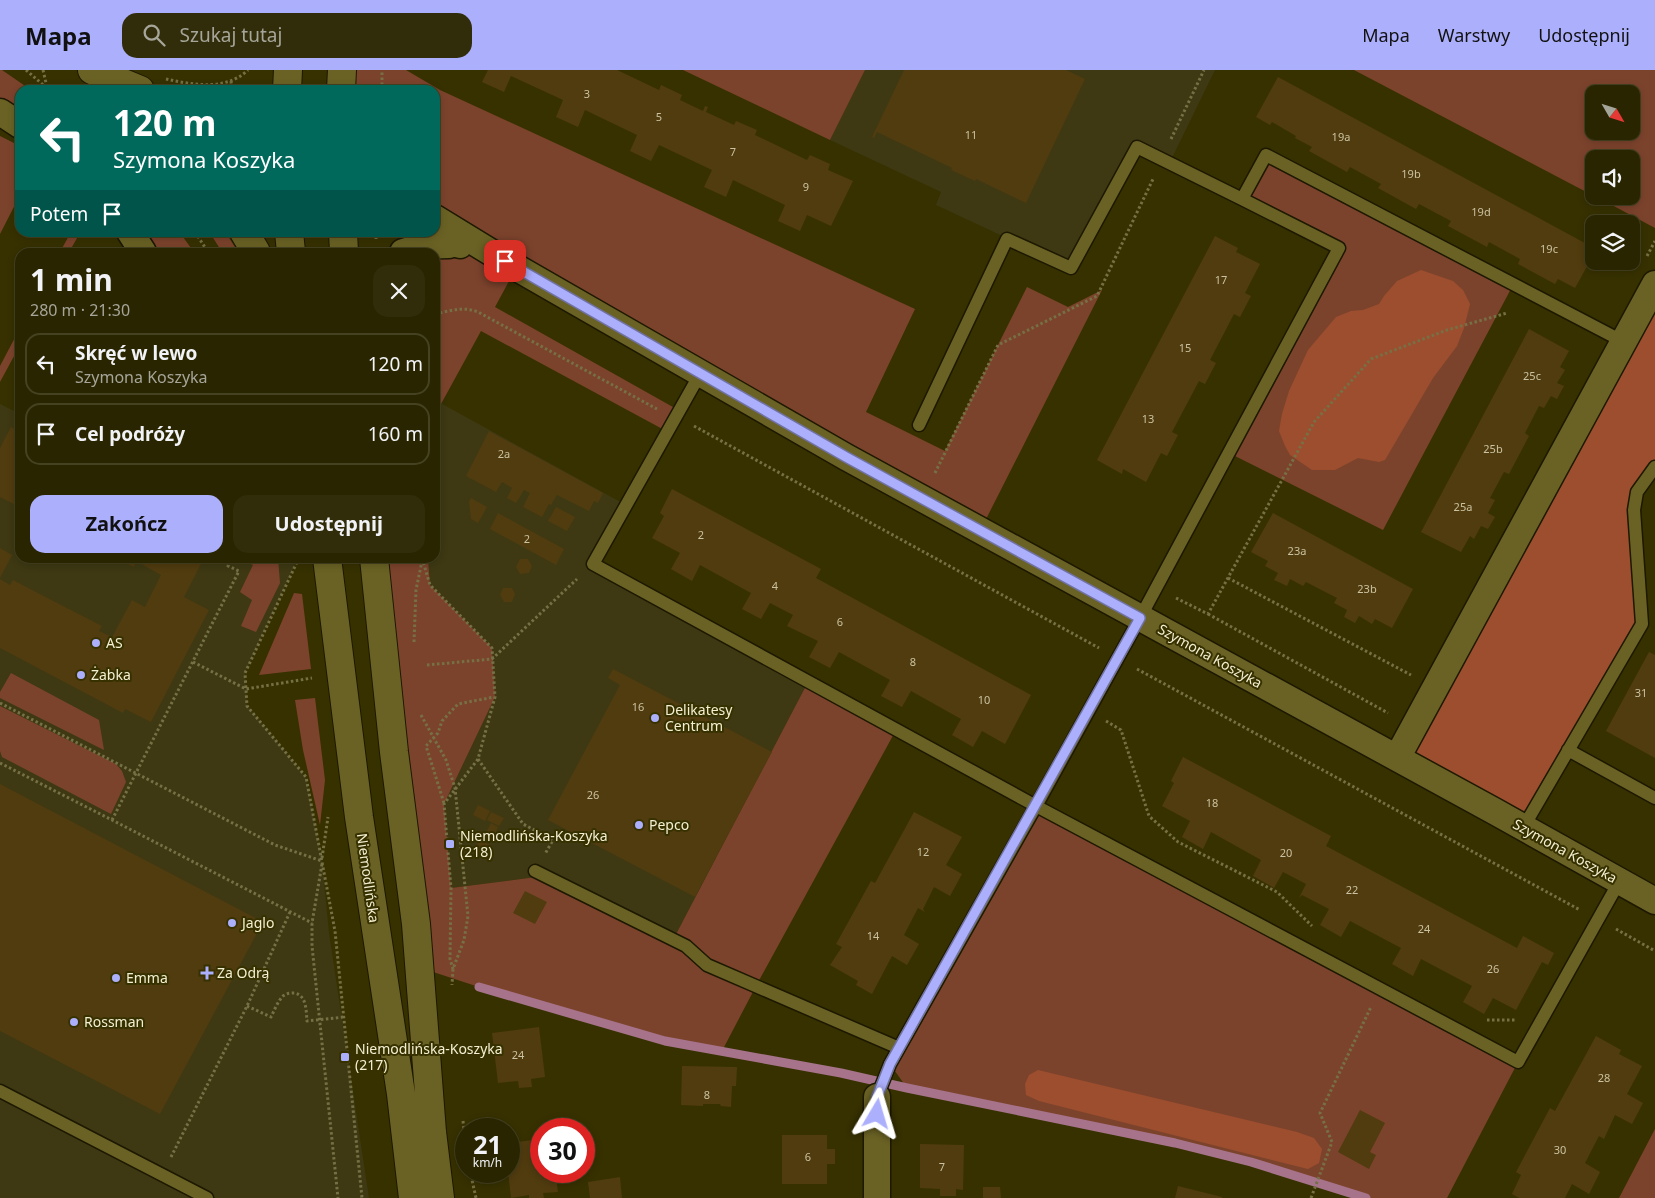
<!DOCTYPE html>
<html lang="pl">
<head>
<meta charset="utf-8">
<style>
  body { margin:0; font-family:"Noto Sans",sans-serif; background:#312d0a; color:#f1f3f6; height:100vh; display:flex; flex-direction:column; font-size:19px; white-space:nowrap }
  * { box-sizing:border-box; margin:0 }
  p { font-size:16px; color:#a5a599 }
  .icon { flex:none; width:28px; height:28px; fill:none; stroke:currentColor; stroke-width:2; stroke-linecap:round; stroke-linejoin:round }
  .map { position:relative; flex:1; overflow:hidden }
  .drawer { position:absolute; left:15px; top:178px; width:425px; height:315px; display:flex; flex-direction:column; background:#292500; border-radius:15px; box-shadow:0 2px 8px #0003,0 0 0 1px #454222 }
  .drawer>* { flex:none }
  .top-card { position:absolute; left:15px; top:15px; width:425px; height:152px; border-radius:15px; box-shadow:0 2px 8px #0003,0 0 0 1px #454222; background:#00695c; color:#fff; overflow:hidden }
  .needle { width:32px; rotate:129deg }
  .buttons { position:absolute; left:1585px; top:15px; display:grid; gap:10px }
  .buttons a { display:grid; place-items:center; width:55px; height:55px; border-radius:10px; background:#292500; box-shadow:0 2px 8px #0003,0 0 0 1px #454222; font-size:25px }
  .speed { position:absolute; left:455px; top:1048px; display:flex; gap:10px; font-size:25px; font-weight:700; text-align:center }
  .speed>* { display:grid; place-content:center; width:65px; height:65px; border-radius:50%; background:#292500; box-shadow:0 2px 8px #0003,0 0 0 1px #454222; line-height:1 }
  .speed small { font-size:12px; font-weight:400 }
  .speed .limit { border:8px solid #d22; background:#fff; color:#111 }
  .pin { position:absolute; display:grid; place-items:center; width:42px; height:42px; color:#fff; margin:-21px; border-radius:10px; box-shadow:0 2px 8px #0006 }
  .me { position:absolute; width:55px; margin:-28px; rotate:7deg; stroke-linejoin:round; filter:drop-shadow(0 0 4px #0008) }
  .turn { display:flex; align-items:center; gap:18px; height:105px; padding:0 15px; font-size:22px }
  .turn .icon { width:65px; height:65px; stroke-width:2.5 }
  .turn b { display:block; font-size:35px; line-height:42px }
  .then { display:flex; align-items:center; height:48px; padding:0 15px; background:#0003; gap:10px; font-size:19px }
  .round { display:grid; place-items:center; flex:none; width:52px; height:52px; border-radius:15px; background:#312d0a }
  .overview { display:flex; align-items:center; justify-content:space-between; height:85px; padding:0 15px }
  h1 { font-size:30px; font-weight:700; line-height:38px }
  .cta { display:flex; gap:10px; margin-top:auto; padding:10px 15px }
  .cta a { flex:1; height:58px; border-radius:15px; background:#acaffb; color:#111; font-size:20px; font-weight:700; line-height:58px; text-align:center }
  .cta a+a { background:#312d0a; color:#f1f3f6 }
  ul { padding:0; list-style:none }
  li { display:flex; align-items:center; gap:15px; height:62px; margin:0 10px 8px; padding:0 5px; border:2px solid #454222; border-radius:15px }
  li div { flex:1 }
  li b { display:block; font-size:19px }
  li em { font-style:normal }
  header { display:flex; align-items:center; gap:30px; box-sizing:border-box; height:70px; padding:0 25px; background:#acaffb; color:#111 }
  header strong { font-size:24px }
  nav { display:flex; gap:28px; margin-inline-start:auto; font-size:18px }
  .search { width:350px; height:45px; background:#312d0a; display:flex; align-items:center; gap:12px; box-sizing:border-box; padding:0 18px; border-radius:15px; color:#a5a599; font-size:19px }
  .map>svg:first-child { display:block }
</style>
</head>
<body>
<header>
<strong>Mapa</strong>
<div class="search"><svg class="icon" aria-label="search" viewBox="0 0 24 24"><circle cx="10" cy="10" r="6"/><path d="M15 15l6 6"/></svg>Szukaj tutaj</div>
<nav><a>Mapa</a><a>Warstwy</a><a>Udostępnij</a></nav>
</header>
<div class="map">
<svg width="1655" height="1128" viewBox="0 0 1655 1128">
  <rect width="100%" height="100%" fill="#373100"/>
  <path fill="#3e3913" d="M865 0H1215L1170 92 1137 77 1071 198 936 135 941 122 830 70Z
    M435 330 626 435 593 494 808 612 673 870 544 806 451 818 444 734 495 627 492 579 430 515 428 488H435Z
    M0 334 20 344V488H298L245 603 247 635 306 707 322 791 329 863 369 1128H0Z"/>
  <path fill="#7c432c" fill-rule="evenodd" d="M0 0H2L31 20H20V43L0 32Z
    M342 0H406L440 20 915 239 866 342 945 381 1027 217 1068 237 1102 220 980 461 516 198 495 237 680 341 668 362 481 261 441 334 435 330V20H341Z
    M683 0H865L830 70Z
    M1354 0H1655V158L1595 126H1631V89H1594V126ZM1594 24H1631V61H1594Z
    M0 66 20 76V125L0 164Z
    M1266 85 1513 215 1383 460 1229 383 1339 179 1242 129Z
    M71 162 80 163 69 182H60Z
    M145 163H180L194 182H157Z
    M210 163H226L238 182H222Z
    M20 258V275L0 312V296Z
    M239 488H278L280 513 256 562 241 556 252 530 240 522 253 495Z
    M374 488H428L430 515 492 578 495 627 444 734 451 818 544 806 673 870 808 612 896 660 756 916 722 981 665 971 479 917 421 898Z
    M294 523 302 524 311 599 259 605Z
    M11 603 99 650 104 680 0 628V622Z
    M315 628 325 710 320 755 303 680 295 630Z
    M0 636 116 694 122 701 126 712 111 744 2 687 0 681Z
    M1036 736 1518 992 1447 1128H1366L1251 1092 1175 1073 907 1018 890 994Z
    M1655 1059V1128H1619Z"/>
  <path fill="#9c4e2f" d="M1421 200 1453 211 1463 220 1470 234 1464 258 1457 276 1433 308 1385 390 1379 392 1358 388 1335 400H1312L1290 385 1285 376 1279 361 1282 344 1289 321 1308 280 1336 247 1351 241 1363 240 1379 234 1384 226 1397 211Z
    M1655 214V397L1637 422 1642 554 1523 758 1397 688Z
    M1038 1000 1297 1062 1314 1068 1322 1079 1319 1093 1308 1099 1039 1031 1026 1025 1025 1014 1029 1005Z"/>
  <g fill="none" stroke-linecap="round" stroke-linejoin="round">
    <path stroke="#a6738b" stroke-width="9" d="M479 917 665 971 841 1003 907 1018 1175 1073 1251 1092 1366 1128"/>
  </g>
  <path fill="#513c0f" d="M488 0H617L659 20 661 15 682 25 680 30 703 41 705 36 708 37 706 42 734 55 736 51 757 60 755 65 807 90 810 85 830 94 828 100 853 111 831 156 807 145 800 161 778 151 785 135 733 110 726 127 704 117 712 100 659 75 651 91 630 81 637 65 585 40 578 57 556 47 563 30 511 6 504 22 482 12Z
    M904 0H1066L1085 9 1026 133 976 109 975 111 951 100 952 98 877 62 874 68 872 67Z
    M1278 7 1594 178V184L1575 218 1558 209 1555 214 1518 194 1520 189 1489 172 1487 177 1448 156 1451 151 1419 134 1416 139 1378 118 1381 114 1350 97 1347 102 1309 81 1312 77 1295 68 1296 66 1272 52 1270 55 1256 47Z
    M1215 166 1238 178 1236 182 1260 194 1245 223 1251 226 1240 247 1234 244 1210 290 1216 293 1205 314 1199 311 1172 362 1178 365 1167 386 1161 383 1146 412 1123 399 1122 404 1097 390Z
    M1529 259 1569 281 1560 297 1565 300 1557 313 1564 316 1557 329 1551 326 1544 338 1539 336 1525 363 1529 366 1509 404 1504 402 1490 428 1495 430 1488 443 1495 447 1488 459 1481 456 1474 469 1470 466 1461 482 1421 462Z
    M11 357 20 362V437L0 427V378Z
    M489 361 603 423 598 433 594 431 589 441 557 425 551 435 549 434 542 447 523 437 530 423 524 420 516 433 507 428 512 418 502 412 496 422 466 406Z
    M672 419 821 499 816 508 1031 625 1005 674 982 661 973 677 952 665 961 649 911 621 902 637 881 626 890 610 839 582 830 598 809 587 818 571 787 556 793 545 770 533 761 549 742 539 751 523 700 495 692 511 671 499 680 483 652 468 664 446 660 443Z
    M471 428 487 437 478 453 471 449 469 432Z
    M556 437 575 447 567 461 548 451Z
    M498 443 564 479 556 495 490 459Z
    M1273 443 1413 519 1392 558 1375 549 1372 554 1359 546 1355 553 1344 547 1347 540 1334 533 1337 528 1306 512 1303 516 1290 509 1287 516 1274 510 1278 503 1265 496 1268 491 1251 482Z
    M0 478 12 485 0 508Z
    M116 488H204L184 527 209 540 151 652 125 639 123 643 0 578V509L10 515 13 510 32 520 102 556 99 561 112 567 132 530 145 537 161 505 136 491 134 497Z
    M520 489H528L532 496 529 503 520 504 516 497Z
    M503 518H512L515 524 512 532H504L500 525Z
    M1649 582 1655 585V688L1606 661Z
    M613 599 772 682 695 827 548 750 620 615 608 608Z
    M1183 687 1331 766 1326 776 1517 878 1523 866 1554 883 1548 895 1542 892 1516 940 1493 928 1484 944 1463 932 1472 916 1421 889 1413 906 1392 894 1401 878 1350 851 1341 867 1320 855 1329 839 1302 825 1299 828 1306 814 1283 802 1274 818 1253 806 1261 790 1211 762 1203 779 1182 767 1190 751 1162 736 1174 713 1171 711Z
    M0 714 263 852 160 1044 0 961Z
    M478 735 490 741 485 751 473 745Z
    M491 742 504 748 499 756 487 750Z
    M914 742 962 767 946 795 962 804 950 826 934 817 923 839 925 842 918 838 904 865 919 874 907 895 892 886 872 924 856 915 858 911 830 895 842 877 836 874 871 811 875 813Z
    M491 753 498 757 493 770 485 765Z
    M480 770 490 775 484 788 473 782Z
    M525 821 547 832 535 854 513 843Z
    M539 957 545 1007 531 1009 532 1017 519 1018 518 1011 498 1013 492 963Z
    M1596 966 1621 980 1619 984 1642 996 1627 1024 1643 1033 1632 1054 1615 1045 1604 1069 1599 1066 1585 1093 1600 1102 1589 1124 1572 1114 1565 1128H1519L1512 1124 1510 1128 1521 1105 1516 1102 1550 1038 1555 1041Z
    M682 996 737 997 736 1016H732L731 1037 721 1036 720 1034H703V1036L681 1035Z
    M1360 1040 1385 1053 1370 1082 1376 1085 1369 1099 1338 1082Z
    M782 1065H827V1079H835V1094H827V1114H782Z
    M541 1069V1101H555L558 1122 543 1123 544 1128H529V1125L511 1128 508 1101 509 1073Z
    M920 1074 964 1075 963 1120 956 1119V1126H940V1119L920 1118Z
    M620 1107 622 1128H590L588 1112Z
    M1178 1116 1222 1127V1128H1175Z
    M983 1117H1000L1001 1128H983Z"/>
  <g fill="none" stroke-linecap="round" stroke-linejoin="round">
    <defs>
      <path id="lane" d="M1242 129 1266 85 1624 272
        M700 304 593 494 1036 736 899 978 890 994 877 1027
        M919 355 1007 169 1071 198 1137 77 1242 129 1339 178 1140 548 1036 736 1518 992 1619 812
        M1568 680 1655 728
        M1523 758 1642 554 1634 440 1637 422 1655 397
        M535 801 686 876 707 895 899 978
        M0 1021 207 1128"/>
      <path id="street" d="M0 42 20 55
        M435 148 505 191 846 387 1494 741 1655 831
        M130 162 143 182
        M422 162 460 175
        M403 182C418 176 432 175 449 175
        M1397 688 1655 214
        M877 1128V1027"/>
      <path id="secondary" d="M92 0 140 20
        M287 20 288 0
        M341 20 342 0
        M244 162 256 182
        M289 162 291 182
        M343 162 344 182
        M327 488 359 747 401 1024 413 1128
        M374 488 394 682 416 854 432 1062 440 1128"/>
    </defs>
    <use href="#lane" stroke="#1d1800" stroke-width="15"/>
    <use href="#street" stroke="#1d1800" stroke-width="29"/>
    <use href="#secondary" stroke="#1d1800" stroke-width="30"/>
    <path stroke="#767045" stroke-width="3" stroke-dasharray="2.5 2.5" stroke-linecap="butt" d="M26 0 49 20
      M43 0 47 17
      M166 9C193 15 226 21 248 0
      M231 11 232 20
      M382 20V0
      M1171 69 1204 0
      M195 162 208 182
      M376 169V162
      M1647 186 1655 171
      M435 244C450 241 463 236 478 242L657 339
      M694 356 1099 578
      M935 403 998 275 1097 226 1153 109
      M422 488 430 515 492 578 495 627 478 689 444 734 451 818 450 889 453 899
      M297 492 245 603 247 636 306 707 335 861 362 1128
      M1228 508 1411 605
      M1176 528 1208 544 1314 352 1371 289 1447 260 1507 243
      M1208 544 1388 643
      M414 572 416 520 422 491
      M193 592 246 619 312 608
      M427 595 492 589 577 509
      M1137 599 1580 840
      M0 633 275 775 322 791
      M421 645 446 690 455 718 468 846 464 870 453 899 452 915
      M1106 651 1121 660 1149 746 1178 772 1277 822 1312 856
      M478 689 523 754 553 770 545 784
      M0 693 112 750 312 853
      M444 733 426 676 438 663 442 651 458 634 494 627
      M112 750 239 501 228 496 233 488
      M322 788 328 747
      M322 794 312 853V876L338 1128
      M1616 859 1655 881
      M247 936 271 947C274 941 278 931 283 926 287 923 291 923 295 923 307 926 306 941 307 951L344 947
      M1487 950H1516
      M463 1051 466 1079
      M171 1087 247 936 290 842
      M470 1101 476 1128
      M1311 1128 1332 1072 1320 1043 1371 937"/>
    <use href="#lane" stroke="#6a6224" stroke-width="12"/>
    <use href="#street" stroke="#6a6224" stroke-width="26"/>
    <use href="#secondary" stroke="#6a6224" stroke-width="28"/>
  </g>
  <g fill="none" stroke-linecap="round" stroke-linejoin="round">
    <defs>
      <path id="route" d="M505 191 846 387 1140 548 890 994 877 1027V1044"/>
    </defs>
    <use href="#route" stroke="#7072a3" stroke-width="12"/>
    <use href="#route" stroke="#acaffb" stroke-width="9"/>
  </g>
  <g fill="#acaffb" stroke="#373100" stroke-width="2">
    <circle cx="96" cy="573" r="5"/>
    <circle cx="81" cy="605" r="5"/>
    <circle cx="655" cy="648" r="5"/>
    <circle cx="639" cy="755" r="5"/>
    <rect x="445" y="769" width="10" height="10" rx="2.5"/>
    <circle cx="232" cy="853" r="5"/>
    <path d="M204.5 895.5h5v5h5v5h-5v5h-5v-5h-5v-5h5z"/>
    <circle cx="116" cy="908" r="5"/>
    <circle cx="74" cy="952" r="5"/>
    <rect x="340" y="982" width="10" height="10" rx="2.5"/>
  </g>
  <g text-anchor="middle" stroke-width="4" stroke-linejoin="round" paint-order="stroke">
    <g font-size="11" fill="#cac2a0">
      <text x="587" y="28">3</text>
      <text x="659" y="51">5</text>
      <text x="971" y="69">11</text>
      <text x="1341" y="71">19a</text>
      <text x="733" y="86">7</text>
      <text x="1411" y="108">19b</text>
      <text x="806" y="121">9</text>
      <text x="1481" y="146">19d</text>
      <text x="1549" y="183">19c</text>
      <text x="1221" y="214">17</text>
      <text x="1185" y="282">15</text>
      <text x="1532" y="310">25c</text>
      <text x="1148" y="353">13</text>
      <text x="1493" y="383">25b</text>
      <text x="504" y="388">2a</text>
      <text x="1463" y="441">25a</text>
      <text x="701" y="469">2</text>
      <text x="527" y="473">2</text>
      <text x="1297" y="485">23a</text>
      <text x="775" y="520">4</text>
      <text x="1367" y="523">23b</text>
      <text x="840" y="556">6</text>
      <text x="913" y="596">8</text>
      <text x="1641" y="627">31</text>
      <text x="984" y="634">10</text>
      <text x="638" y="641">16</text>
      <text x="593" y="729">26</text>
      <text x="1212" y="737">18</text>
      <text x="923" y="786">12</text>
      <text x="1286" y="787">20</text>
      <text x="1352" y="824">22</text>
      <text x="1424" y="863">24</text>
      <text x="873" y="870">14</text>
      <text x="1493" y="903">26</text>
      <text x="518" y="989">24</text>
      <text x="1604" y="1012">28</text>
      <text x="707" y="1029">8</text>
      <text x="1560" y="1084">30</text>
      <text x="808" y="1091">6</text>
      <text x="942" y="1101">7</text>
    </g>
    <g font-size="14" fill="#f3efd0" stroke="#373100" text-anchor="start">
      <text x="106" y="578">AS</text>
      <text x="91" y="610">Żabka</text>
      <text x="665" y="645">Delikatesy<tspan x="665" dy="16">Centrum</tspan></text>
      <text x="649" y="760">Pepco</text>
      <text x="460" y="771">Niemodlińska-Koszyka<tspan x="460" dy="16">(218)</tspan></text>
      <text x="242" y="858">Jaglo</text>
      <text x="217" y="908">Za Odrą</text>
      <text x="126" y="913">Emma</text>
      <text x="84" y="957">Rossman</text>
      <text x="355" y="984">Niemodlińska-Koszyka<tspan x="355" dy="16">(217)</tspan></text>
    </g>
    <g font-size="14" fill="#f3efd0" stroke="#373100">
      <text transform="translate(1210 586) rotate(29)" y="5">Szymona Koszyka</text>
      <text transform="translate(1565 781) rotate(29)" y="5">Szymona Koszyka</text>
      <text transform="translate(368 808) rotate(82)" y="5">Niemodlińska</text>
    </g>
  </g>
</svg>
<div class="buttons">
<a><svg class="needle" viewBox="-14 -14 28 28"><path d="M0-13l5 13h-10z" fill="#e53935"/><path d="M0 13l5-13h-10z" fill="#a5a599"/></svg></a>
<a><svg class="icon" aria-label="sound" viewBox="0 0 24 24"><path d="M4 9h4l5-4v14l-5-4H4zM17 9q2 3 0 6"/></svg></a>
<a><svg class="icon" aria-label="layers" viewBox="0 0 24 24"><path d="M12 4l9 5-9 5-9-5zM3 14l9 5 9-5"/></svg></a>
</div>
<div class="speed"><div>21<small>km/h</small></div><div class="limit">30</div></div>
<div class="pin" style="left:505px;top:191px;background:#d93025"><svg class="icon" aria-label="arrive" viewBox="0 0 24 24"><path d="M6 21V4h12l-3 4 3 4H6"/></svg></div>
<svg class="me" style="left:877px;top:1044px" viewBox="-20 -20 40 40"><path d="M0-17L14 15 0 8-14 15z" fill="#acaffb" stroke="#fff" stroke-width="4"/></svg>
<div class="top-card">
<div class="turn"><svg class="icon" aria-label="left" viewBox="0 0 24 24"><path d="M17 20v-9H6M10 6l-5 5 5 5"/></svg><div><b>120 m</b>Szymona Koszyka</div></div>
<div class="then">Potem<svg class="icon" aria-label="arrive" viewBox="0 0 24 24"><path d="M6 21V4h12l-3 4 3 4H6"/></svg></div>
</div>
<section class="drawer">
<div class="overview"><div><h1>1 min</h1><p>280 m · 21:30</p></div><a class="round"><svg class="icon" aria-label="close" viewBox="0 0 24 24"><path d="M6 6l12 12M18 6L6 18"/></svg></a></div>
<ul>
<li><svg class="icon" aria-label="left" viewBox="0 0 24 24"><path d="M17 20v-9H6M10 6l-5 5 5 5"/></svg><div><b>Skręć w lewo</b><p>Szymona Koszyka</p></div><em>120 m</em></li>
<li><svg class="icon" aria-label="arrive" viewBox="0 0 24 24"><path d="M6 21V4h12l-3 4 3 4H6"/></svg><div><b>Cel podróży</b></div><em>160 m</em></li>
</ul>
<div class="cta"><a>Zakończ</a><a>Udostępnij</a></div>
</section>
</div>
</body>
</html>
